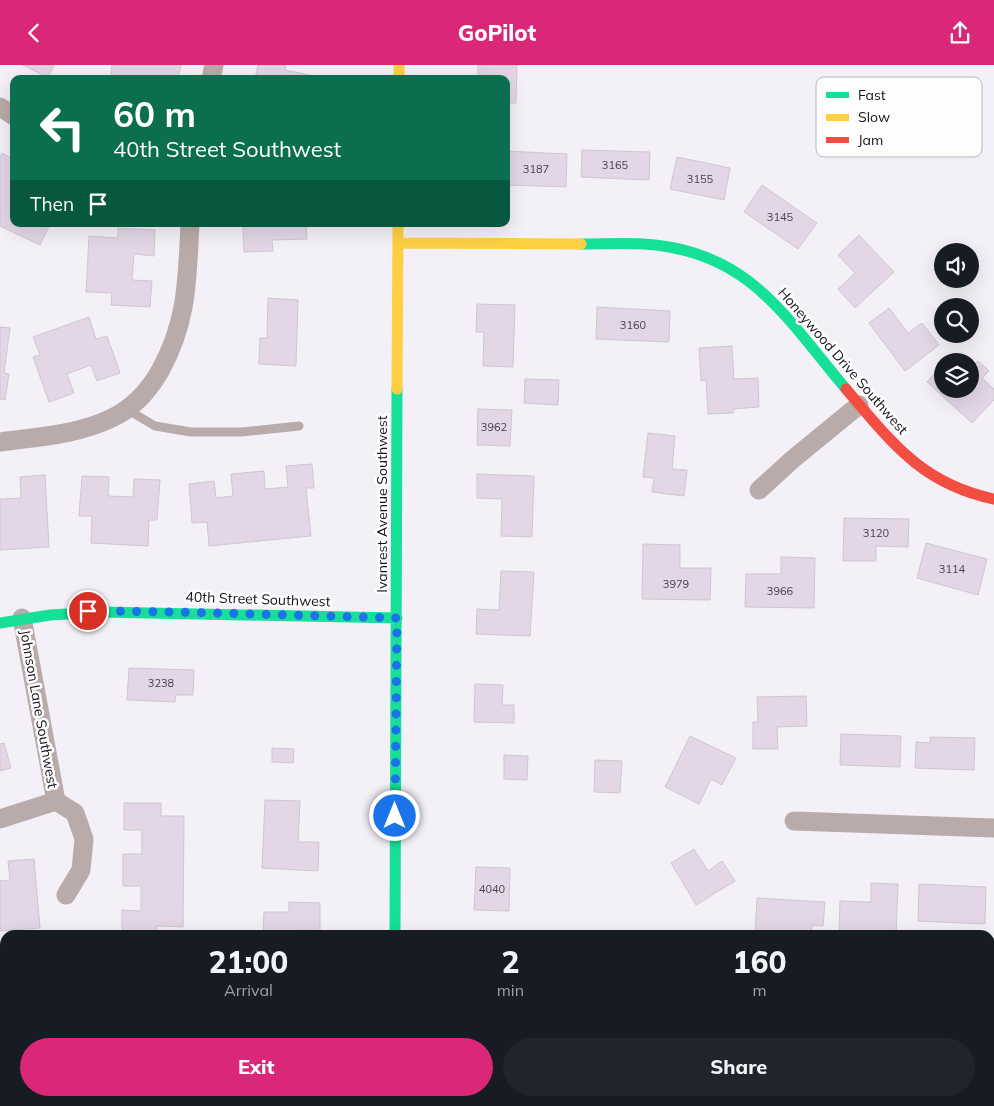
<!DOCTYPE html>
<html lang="en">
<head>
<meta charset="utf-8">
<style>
  body { margin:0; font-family:Mulish,sans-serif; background:#20242c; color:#f1f3f6; height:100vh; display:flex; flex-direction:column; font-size:19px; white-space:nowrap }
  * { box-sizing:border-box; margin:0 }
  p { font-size:16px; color:#9ea1a6 }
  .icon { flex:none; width:28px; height:28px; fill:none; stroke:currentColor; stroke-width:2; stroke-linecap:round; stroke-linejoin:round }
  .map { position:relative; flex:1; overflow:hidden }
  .panel { position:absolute; left:0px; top:865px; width:995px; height:176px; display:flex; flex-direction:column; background:#171b24; border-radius:15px 15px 0 0; box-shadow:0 5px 20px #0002 }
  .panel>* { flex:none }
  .hud { position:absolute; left:10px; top:10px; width:500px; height:152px; border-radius:10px; box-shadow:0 5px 20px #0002; background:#0b6e4f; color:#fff; overflow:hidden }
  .tools { position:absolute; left:934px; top:178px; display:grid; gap:10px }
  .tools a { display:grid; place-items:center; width:45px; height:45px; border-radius:50%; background:#171b24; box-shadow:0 5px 20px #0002; font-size:25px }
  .pin { position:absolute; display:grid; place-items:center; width:42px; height:42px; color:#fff; margin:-21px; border:2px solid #fff; border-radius:50%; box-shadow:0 1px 5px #0007 }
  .me { position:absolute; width:55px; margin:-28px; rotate:0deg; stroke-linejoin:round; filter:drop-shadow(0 0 4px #0008) }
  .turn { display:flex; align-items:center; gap:18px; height:105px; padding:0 20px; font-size:22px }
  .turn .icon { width:65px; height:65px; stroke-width:2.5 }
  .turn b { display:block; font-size:35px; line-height:42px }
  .then { display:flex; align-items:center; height:48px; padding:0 20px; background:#0003; gap:10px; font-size:19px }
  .eta { display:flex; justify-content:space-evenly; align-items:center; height:85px; text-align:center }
  .eta b { font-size:30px; font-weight:800; line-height:35px }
  .primary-button { display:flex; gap:10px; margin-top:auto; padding:10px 20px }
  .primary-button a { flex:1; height:58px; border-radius:30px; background:#db2777; color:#fff; font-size:20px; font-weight:800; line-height:58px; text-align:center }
  .primary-button a+a { background:#20242c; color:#f1f3f6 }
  header { display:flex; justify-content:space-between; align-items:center; height:65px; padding:0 20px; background:#db2777; color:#fff; font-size:22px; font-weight:800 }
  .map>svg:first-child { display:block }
</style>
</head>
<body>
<header><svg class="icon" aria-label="back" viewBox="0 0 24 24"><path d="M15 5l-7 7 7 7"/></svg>GoPilot<svg class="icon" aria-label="share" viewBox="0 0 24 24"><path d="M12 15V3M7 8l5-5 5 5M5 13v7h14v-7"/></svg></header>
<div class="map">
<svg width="994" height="1041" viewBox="0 0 994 1041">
  <rect width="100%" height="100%" fill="#f4f0f8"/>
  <path fill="#e2d6e7" stroke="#cdc8d0" d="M23 0H54L48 13Z
    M112 0H181L178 14H110Z
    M258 0H286L285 5 320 12 319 14H255Z
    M478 0H517L516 38H506V14L478 13Z
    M582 85 650 87 649 115 581 112Z
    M506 86 567 89 566 122 506 120Z
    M2 88 14 94V159H50L40 180 0 161V92Z
    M677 92 730 103 724 135 670 124Z
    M762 120 817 158 798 184 744 147Z
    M261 159H306L307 174 272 175 273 186 244 187 243 162 261 161Z
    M118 163 155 165 154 191 134 189 132 215 152 216 150 242 111 240 112 228 86 227 89 171 118 173Z
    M859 170 894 207 855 243 838 224 855 208 838 190Z
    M268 233 298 235 296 301 259 299 260 273H267Z
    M477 239 515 240 513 302 483 301 484 267H476Z
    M597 242 670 246 669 277 596 274Z
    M889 243 908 268 922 258 939 280 905 306 869 258Z
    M89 252 96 274 107 271 120 308 97 316 91 300 67 309 74 328 49 337 33 292 40 290 33 272Z
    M0 262 10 263 4 308 9 309 5 335 0 334Z
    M732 281 734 314 758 313 759 342 733 344V348L708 349 706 315 701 316 699 283Z
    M953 288 962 296H946Z
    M978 296 989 306 982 313 994 324V335L972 358 927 317 942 300V324H970V304Z
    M525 314 559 315 558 340 524 338Z
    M478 344 512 345 510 381 477 380Z
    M648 368 675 371 672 404 687 405 684 431 652 427 654 413 643 412Z
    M312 399 314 423H306L311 471 209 481 207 457 192 458 189 419 214 416 216 433 233 431 231 409 264 406 265 424 288 422 286 401Z
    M477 409 534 411 532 472 501 471 502 434 477 433Z
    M45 410 49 482 0 485V434L21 433 20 412Z
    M82 411 109 412 108 431 133 432 134 414 160 415 157 455H149L148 481 91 478 92 451H79Z
    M844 453 909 454 908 482 876 481V496H843Z
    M926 478 987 494 978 530 917 513Z
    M643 479 680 480V503H711L710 535 642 534Z
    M781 492 815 493 814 543 745 542 746 509H781Z
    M501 506 534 507 530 571 476 569 477 544 499 545Z
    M129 603 194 605 193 630H176L175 637 127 635Z
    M475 619 503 620 502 640H514V658L474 657Z
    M806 631 807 661 777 662 778 684H753V657H758L757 632Z
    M841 669 901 671 900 702 840 700Z
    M690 671 736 693 722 720 711 714 699 739 665 722Z
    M930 672 975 673 974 705 915 703 916 677 930 678Z
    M4 678 11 703 0 706V679Z
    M272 683 294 684 293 698 272 697Z
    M504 690 528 691 527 715 504 714Z
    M595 695 622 696 620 728 594 727Z
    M265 735 300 736 298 777H319L318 806 262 803Z
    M124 738H161V751H184L183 862 157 861V870H122V845L141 846V821H123V789H142V765H124Z
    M694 784 708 806 722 796 735 816 696 840 671 798Z
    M34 794 40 863 0 866V816L10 815 8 796Z
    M476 802 510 803 509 846 474 845Z
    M871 818 898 819 896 870 839 869 840 836 871 837Z
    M919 819 986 822 985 859 918 856Z
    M757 833 825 837 823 861 812 860 811 870H755Z
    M289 837 320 838V866L301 865V870H263L264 847H289Z
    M0 1012H5L6 1041H0Z
    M254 1036H301V1041H254Z
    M473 1036H496V1041H473Z
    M597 1036H614V1041H597Z
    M672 1036H732V1041H672Z
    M752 1036H796V1041H752Z
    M820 1036H868V1041H820Z
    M907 1036H960V1041H907Z"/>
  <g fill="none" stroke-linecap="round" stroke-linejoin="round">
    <path stroke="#b8abaa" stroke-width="9" d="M128 345 155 361 191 367H241L299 361"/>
    <path stroke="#b8abaa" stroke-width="19" d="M211 14 214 0
      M0 42 14 51
      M0 377C37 372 77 370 112 353 133 343 148 327 160 306 188 256 187 214 190 159
      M759 425 793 394 859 340
      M22 553 56 736
      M56 736 75 748 84 774 81 805 66 830
      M0 754 56 736
      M794 756 994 763"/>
    <path stroke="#16e098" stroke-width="11" d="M581 179C602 179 622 178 643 179 749 185 785 252 846 324
      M0 558 50 550 101 547 397 553
      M395 870 397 324
      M393 1036V1041"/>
    <path stroke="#ffcf43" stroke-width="11" d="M399 0V14
      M398 178 581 179
      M397 324 398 159"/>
    <path stroke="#f24e42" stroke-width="11" d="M846 324C892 378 922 419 994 434"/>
  </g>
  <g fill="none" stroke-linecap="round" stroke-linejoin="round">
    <path stroke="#1a73e8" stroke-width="9" stroke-dasharray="0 16.2" d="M88 546 178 547 397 553 395 751"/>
  </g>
  <g text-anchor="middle" stroke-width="5" stroke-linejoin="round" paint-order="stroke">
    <g font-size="11" fill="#48424d">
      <text x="615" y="104">3165</text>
      <text x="536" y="108">3187</text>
      <text x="700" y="118">3155</text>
      <text x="780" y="156">3145</text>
      <text x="633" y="264">3160</text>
      <text x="494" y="366">3962</text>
      <text x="876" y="472">3120</text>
      <text x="952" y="508">3114</text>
      <text x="676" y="523">3979</text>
      <text x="780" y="530">3966</text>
      <text x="161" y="622">3238</text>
      <text x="492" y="828">4040</text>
    </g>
    <g font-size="14" fill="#15111a" stroke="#fdfdfd">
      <text transform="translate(843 296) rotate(49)" y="5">Honeywood Drive Southwest</text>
      <text transform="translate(382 439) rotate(-90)" y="5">Ivanrest Avenue Southwest</text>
      <text transform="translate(258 534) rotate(2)" y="5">40th Street Southwest</text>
      <text transform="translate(39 644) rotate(80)" y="5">Johnson Lane Southwest</text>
    </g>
  </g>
  <rect x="816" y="12" width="166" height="80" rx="8" fill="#fdfdfd" stroke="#b7b6b9" stroke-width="1"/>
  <rect x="826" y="27" width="23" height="6" fill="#16e098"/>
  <rect x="826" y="49" width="23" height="7" fill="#ffcf43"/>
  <rect x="826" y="72" width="23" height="6" fill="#f24e42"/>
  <g font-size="14" fill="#15111a">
    <text x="858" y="35">Fast</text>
    <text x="858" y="57">Slow</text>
    <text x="858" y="80">Jam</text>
  </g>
</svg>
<div class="tools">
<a><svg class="icon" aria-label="sound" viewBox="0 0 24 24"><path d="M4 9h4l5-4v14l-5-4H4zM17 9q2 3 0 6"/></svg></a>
<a><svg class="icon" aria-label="search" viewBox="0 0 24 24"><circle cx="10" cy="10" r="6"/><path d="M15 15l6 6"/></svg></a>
<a><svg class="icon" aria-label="layers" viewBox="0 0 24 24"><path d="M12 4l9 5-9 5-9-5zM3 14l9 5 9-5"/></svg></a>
</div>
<div class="pin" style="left:88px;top:546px;background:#d93025"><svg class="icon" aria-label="arrive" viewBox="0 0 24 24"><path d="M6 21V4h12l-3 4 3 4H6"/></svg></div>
<svg class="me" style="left:395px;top:751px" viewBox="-20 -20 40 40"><circle r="17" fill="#1a73e8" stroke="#fff" stroke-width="3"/><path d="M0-11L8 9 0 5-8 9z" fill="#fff"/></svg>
<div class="hud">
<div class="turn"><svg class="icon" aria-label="left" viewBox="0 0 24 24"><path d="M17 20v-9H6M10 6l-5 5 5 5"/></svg><div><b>60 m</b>40th Street Southwest</div></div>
<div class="then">Then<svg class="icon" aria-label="arrive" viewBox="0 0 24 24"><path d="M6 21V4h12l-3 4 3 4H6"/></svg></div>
</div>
<section class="panel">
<div class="eta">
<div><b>21:00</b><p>Arrival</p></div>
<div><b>2</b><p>min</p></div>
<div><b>160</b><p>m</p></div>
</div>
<div class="primary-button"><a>Exit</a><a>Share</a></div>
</section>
</div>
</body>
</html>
